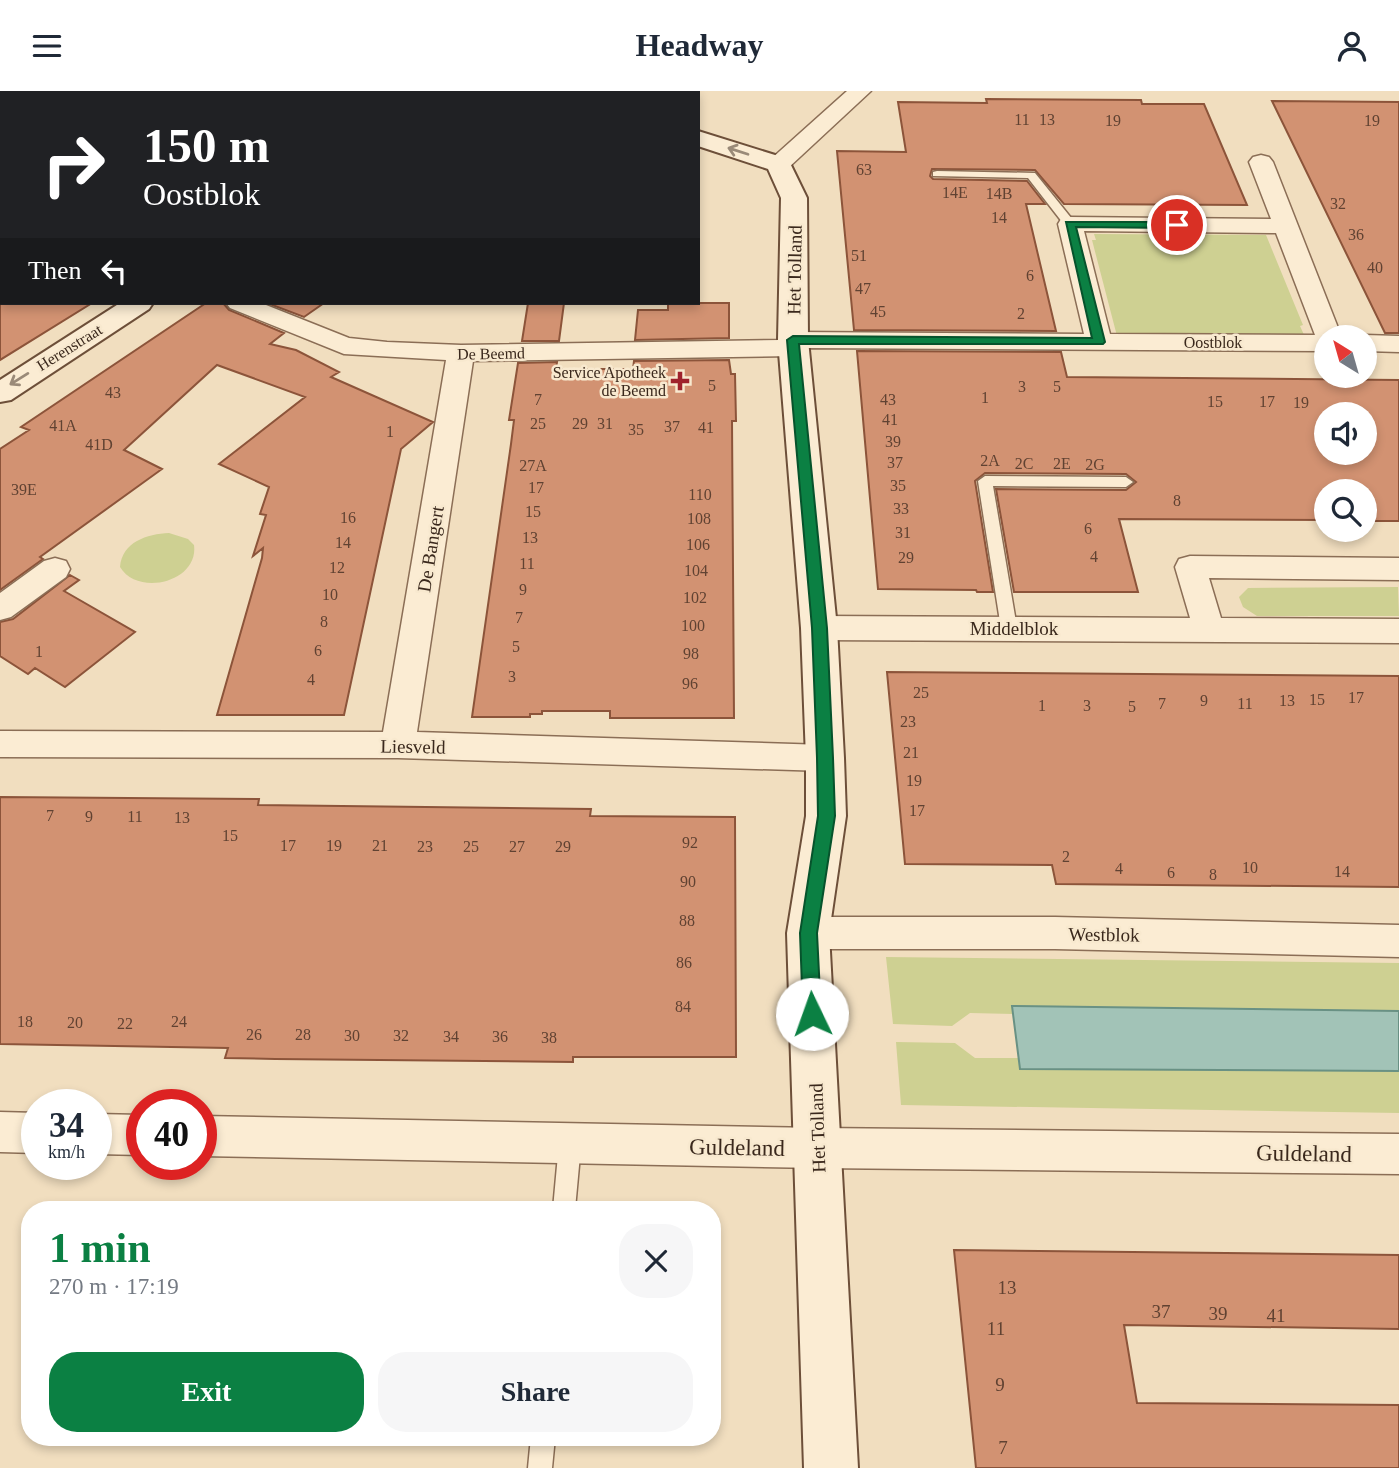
<!DOCTYPE html>
<html lang="en">
<head>
<meta charset="utf-8">
<style>
  body { margin:0; font-family:Georgia,serif; background:#f6f6f7; color:#1f2937; height:100vh; display:flex; flex-direction:column; font-size:26px; white-space:nowrap }
  * { box-sizing:border-box; margin:0 }
  p { font-size:23px; color:#747a83 }
  .icon { flex:none; width:38px; height:38px; fill:none; stroke:currentColor; stroke-width:2; stroke-linecap:round; stroke-linejoin:round }
  .map { position:relative; flex:1; overflow:hidden }
  .details { position:absolute; left:21px; top:1110px; width:700px; height:245px; display:flex; flex-direction:column; background:#fff; border-radius:28px; box-shadow:0 4px 10px #0003 }
  .details>* { flex:none }
  .hud { position:absolute; left:0px; top:0px; width:700px; height:214px; box-shadow:0 4px 10px #0003; background:#202124; color:#fff; overflow:hidden }
  .needle { width:46px; rotate:323deg }
  .controls { position:absolute; left:1314px; top:234px; display:grid; gap:14px }
  .controls a { display:grid; place-items:center; width:63px; height:63px; border-radius:50%; background:#fff; box-shadow:0 4px 10px #0003; font-size:35px }
  .speed { position:absolute; left:21px; top:998px; display:flex; gap:14px; font-size:35px; font-weight:700; text-align:center }
  .speed>* { display:grid; place-content:center; width:91px; height:91px; border-radius:50%; background:#fff; box-shadow:0 4px 10px #0003; line-height:1 }
  .speed small { font-size:18px; font-weight:400 }
  .speed .limit { border:10px solid #d22; background:#fff; color:#111 }
  .pin { position:absolute; display:grid; place-items:center; width:60px; height:60px; color:#fff; margin:-30px; border:4px solid #fff; border-radius:50%; box-shadow:0 2px 7px #0007 }
  .me { position:absolute; width:77px; margin:-38px; rotate:357deg; stroke-linejoin:round; filter:drop-shadow(0 0 5px #0008) }
  .turn { display:flex; align-items:center; gap:24px; height:147px; padding:0 28px; font-size:32px }
  .turn .icon { width:91px; height:91px; stroke-width:2.5 }
  .turn b { display:block; font-size:49px; line-height:60px }
  .then { display:flex; align-items:center; height:66px; padding:0 28px; background:#0003; gap:14px; font-size:26px }
  .round { display:grid; place-items:center; flex:none; width:74px; height:74px; border-radius:28px; background:#f6f6f7 }
  .overview { display:flex; align-items:center; justify-content:space-between; height:119px; padding:0 28px }
  h1 { font-size:42px; font-weight:700; line-height:52px; color:#0b8043 }
  .action { display:flex; gap:14px; margin-top:auto; padding:14px 28px }
  .action a { flex:1; height:80px; border-radius:28px; background:#0b8043; color:#fff; font-size:28px; font-weight:700; line-height:80px; text-align:center }
  .action a+a { background:#f6f6f7; color:#1f2937 }
  header { display:flex; justify-content:space-between; align-items:center; height:91px; padding:0 28px; background:#fff; font-size:32px; font-weight:700 }
  .map>svg:first-child { display:block }
</style>
</head>
<body>
<header><svg class="icon" aria-label="menu" viewBox="0 0 24 24"><path d="M4 6h16M4 12h16M4 18h16"/></svg>Headway<svg class="icon" aria-label="person" viewBox="0 0 24 24"><circle cx="12" cy="8" r="4"/><path d="M4 21q1-7 8-7t8 7"/></svg></header>
<div class="map">
<svg width="1399" height="1377" viewBox="0 0 1399 1377">
  <rect width="100%" height="100%" fill="#f1debf"/>
  <path fill="#ced092" d="M1094 143 1266 144 1303 234 1300 235 1305 246 1117 245 1092 149H1096Z
    M169 442 188 448 194 454C199 491 138 506 120 476 122 451 147 443 169 442Z
    M1398 496 1399 525H1257L1243 516 1239 506 1248 497Z
    M886 866 1399 872V920L1013 915V923L970 922 952 935 893 933Z
    M896 951 955 952 975 967H1018L1020 978 1399 980V1022L901 1014Z"/>
  <path fill="#a2c3b7" stroke="#699184" stroke-width="2" d="M1012 915 1399 920V980L1020 978Z"/>
  <path fill="#d29272" stroke="#8c543a" stroke-width="2" fill-rule="evenodd" d="M986 8 1141 9 1142 13H1204L1247 114 1064 113 1035 79 932 78 930 85 933 88 1027 90 1045 113H1026L1056 240 854 239 837 60 906 61 898 11 987 12Z
    M1272 10 1399 11V242H1385Z
    M0 212H92L0 269Z
    M206 212H223L229 219 284 242 270 253 296 259 339 281 331 286 433 331 401 358 344 624H217L262 467 263 457 253 465 266 424 260 423 269 396 219 373 305 306 217 274 124 359 162 378 40 466 43 468 0 499V358L29 339 21 336Z
    M267 212H324L304 226Z
    M528 212H564L559 250H522Z
    M668 212H729V247L635 249 638 219H668Z
    M857 260 1061 261 1067 286 1399 289V430H1365V401H1326V429L1119 428 1138 501H1014L996 398 1126 399 1136 391 1126 383 985 382 975 390 993 501H977L976 499 878 498ZM1326 324H1365V362H1326Z
    M729 269 731 283H735L736 330H732L734 627H610V620H542V623H530V626H472L511 353 514 329H509L518 272 557 271 556 278H633L634 270Z
    M70 484 79 489 64 500 135 541 65 596 35 577 28 583 0 565V531L13 528Z
    M887 581 1399 585V796L1056 793 1052 774 905 773Z
    M0 706 259 708 258 714 591 718 590 725 735 726 736 966H573V971L275 968 225 967 228 957 0 953Z
    M954 1159 1399 1164V1238L1124 1234 1137 1312 1399 1314V1377H976Z"/>
  <g fill="none" stroke-linecap="round" stroke-linejoin="round">
    <defs>
      <path id="lane" d="M937 80 1035 82 1076 133 1066 136 1028 87 933 85V81Z
        M985 385 1126 386 1133 391 1126 396 993 395 1017 537 1009 543 1001 537 978 390Z
        M570 1043 577 1046 581 1053 575 1118H553L559 1053 563 1046Z
        M531 1346H555L552 1377H528Z"/>
      <path id="street" d="M195 0H217L193 2Z
        M297 0H323L325 2H298Z
        M847 0H871L787 78H771L767 73 771 68Z
        M1261 64 1269 66 1273 71 1342 247H1326V260L806 257 802 263 793 265 473 270 417 641 825 654 837 657 842 667 837 677 825 680 398 667 0 666V640L383 641 446 269 344 263 230 217 226 212H261L349 247 387 251 461 254 780 249 784 243 793 241 1084 243 1058 133 1061 128 1070 126 1271 128 1249 71 1253 66ZM1084 140 1276 142 1315 244 1110 243Z
        M2 73V88H0V74Z
        M1365 244 1399 245V261L1365 260V247H1355Z
        M1190 465 1399 467V489L1209 487 1221 527 1399 528V552L819 549 808 545 803 537 808 529 819 525 1190 527 1175 476 1179 468Z
        M55 467 66 470 70 478 66 486 11 526 0 529V502L44 470Z
        M808 826H1055L1399 834V866L1055 858H808L795 853 789 842 795 831Z
        M0 1021 37 1022V1062L0 1061Z
        M96 1023 142 1024V1064L96 1063Z
        M201 1025 818 1037 1399 1043V1083L818 1077 201 1065Z"/>
      <path id="secondary" d="M464 0H490L463 2Z
        M557 0H584L585 2H558Z
        M698 40 788 68 807 107 808 249 837 537 844 667 846 725 829 842 858 1377H804L787 842 806 725V667L801 537 778 249 781 107 768 78 698 55Z
        M120 212H153L149 218 11 309 0 311V289Z"/>
    </defs>
    <use href="#lane" stroke="#8b6e56" stroke-width="3"/>
    <use href="#street" stroke="#8b6e56" stroke-width="3"/>
    <use href="#secondary" stroke="#6d4f39" stroke-width="4"/>
    <use href="#lane" fill="#fbecd3" fill-rule="evenodd"/>
    <use href="#street" fill="#fbecd3" fill-rule="evenodd"/>
    <use href="#secondary" fill="#fbecd3" fill-rule="evenodd"/>
  </g>
  <defs><path id="oneway-shaft" d="M-6 0H5M1.5-3L5.5 0L1.5 3" fill="none" stroke-width="1.6" stroke-linecap="round" stroke-linejoin="round" transform="scale(1.75)"/></defs>
  <g stroke="#9a8a78">
    <use href="#oneway-shaft" transform="translate(738 60) rotate(-162)"/>
    <use href="#oneway-shaft" transform="translate(19 288) rotate(148)"/>
  </g>
  <path fill="#0b8043" stroke="#07532c" stroke-width="2" d="M1066 131H1177L1182 134 1177 137 1076 136 1105 251 1103 253H799L827 537 833 667 835 725 817 842 821 923 818 928 812 931 806 928 803 923 800 842 818 725 817 667 812 537 787 249 793 245 1092 247Z"/>
  <path fill="#9f212c" stroke="#f8e9cf" stroke-width="2.5" d="M676.5 279.5h7v7h7v7h-7v7h-7v-7h-7v-7h7z"/>
  <g text-anchor="middle" stroke-width="5" stroke-linejoin="round" paint-order="stroke">
    <g font-size="16" fill="#604232">
      <text x="1022" y="34">11</text>
      <text x="1047" y="34">13</text>
      <text x="1113" y="35">19</text>
      <text x="1372" y="35">19</text>
      <text x="864" y="84">63</text>
      <text x="955" y="107">14E</text>
      <text x="999" y="108">14B</text>
      <text x="1338" y="118">32</text>
      <text x="999" y="132">14</text>
      <text x="1356" y="149">36</text>
      <text x="859" y="170">51</text>
      <text x="1375" y="182">40</text>
      <text x="1030" y="190">6</text>
      <text x="863" y="203">47</text>
      <text x="878" y="226">45</text>
      <text x="1021" y="228">2</text>
      <text x="712" y="300">5</text>
      <text x="1022" y="301">3</text>
      <text x="1057" y="301">5</text>
      <text x="113" y="307">43</text>
      <text x="985" y="312">1</text>
      <text x="538" y="314">7</text>
      <text x="888" y="314">43</text>
      <text x="1215" y="316">15</text>
      <text x="1267" y="316">17</text>
      <text x="1301" y="317">19</text>
      <text x="890" y="334">41</text>
      <text x="538" y="338">25</text>
      <text x="580" y="338">29</text>
      <text x="605" y="338">31</text>
      <text x="63" y="340">41A</text>
      <text x="672" y="341">37</text>
      <text x="706" y="342">41</text>
      <text x="636" y="344">35</text>
      <text x="390" y="346">1</text>
      <text x="893" y="356">39</text>
      <text x="99" y="359">41D</text>
      <text x="990" y="375">2A</text>
      <text x="895" y="377">37</text>
      <text x="1024" y="378">2C</text>
      <text x="1062" y="378">2E</text>
      <text x="1095" y="379">2G</text>
      <text x="533" y="380">27A</text>
      <text x="898" y="400">35</text>
      <text x="536" y="402">17</text>
      <text x="24" y="404">39E</text>
      <text x="700" y="409">110</text>
      <text x="1177" y="415">8</text>
      <text x="901" y="423">33</text>
      <text x="533" y="426">15</text>
      <text x="348" y="432">16</text>
      <text x="699" y="433">108</text>
      <text x="1088" y="443">6</text>
      <text x="903" y="447">31</text>
      <text x="530" y="452">13</text>
      <text x="343" y="457">14</text>
      <text x="698" y="459">106</text>
      <text x="1094" y="471">4</text>
      <text x="906" y="472">29</text>
      <text x="527" y="478">11</text>
      <text x="337" y="482">12</text>
      <text x="696" y="485">104</text>
      <text x="523" y="504">9</text>
      <text x="330" y="509">10</text>
      <text x="695" y="512">102</text>
      <text x="519" y="532">7</text>
      <text x="324" y="536">8</text>
      <text x="693" y="540">100</text>
      <text x="516" y="561">5</text>
      <text x="318" y="565">6</text>
      <text x="39" y="566">1</text>
      <text x="691" y="568">98</text>
      <text x="512" y="591">3</text>
      <text x="311" y="594">4</text>
      <text x="690" y="598">96</text>
      <text x="921" y="607">25</text>
      <text x="1356" y="612">17</text>
      <text x="1317" y="614">15</text>
      <text x="1204" y="615">9</text>
      <text x="1287" y="615">13</text>
      <text x="1162" y="618">7</text>
      <text x="1245" y="618">11</text>
      <text x="1042" y="620">1</text>
      <text x="1087" y="620">3</text>
      <text x="1132" y="621">5</text>
      <text x="908" y="636">23</text>
      <text x="911" y="667">21</text>
      <text x="914" y="695">19</text>
      <text x="917" y="725">17</text>
      <text x="50" y="730">7</text>
      <text x="89" y="731">9</text>
      <text x="135" y="731">11</text>
      <text x="182" y="732">13</text>
      <text x="230" y="750">15</text>
      <text x="690" y="757">92</text>
      <text x="288" y="760">17</text>
      <text x="334" y="760">19</text>
      <text x="380" y="760">21</text>
      <text x="425" y="761">23</text>
      <text x="471" y="761">25</text>
      <text x="517" y="761">27</text>
      <text x="563" y="761">29</text>
      <text x="1066" y="771">2</text>
      <text x="1250" y="782">10</text>
      <text x="1119" y="783">4</text>
      <text x="1342" y="786">14</text>
      <text x="1171" y="787">6</text>
      <text x="1213" y="789">8</text>
      <text x="688" y="796">90</text>
      <text x="687" y="835">88</text>
      <text x="684" y="877">86</text>
      <text x="683" y="921">84</text>
      <text x="25" y="936">18</text>
      <text x="179" y="936">24</text>
      <text x="75" y="937">20</text>
      <text x="125" y="938">22</text>
      <text x="254" y="949">26</text>
      <text x="303" y="949">28</text>
      <text x="352" y="950">30</text>
      <text x="401" y="950">32</text>
      <text x="451" y="951">34</text>
      <text x="500" y="951">36</text>
      <text x="549" y="952">38</text>
    </g>
    <g font-size="16" fill="#3a281c" stroke="#f8e9cf">
      <text x="1213" y="257">Oostblok</text>
      <text transform="translate(69 256) rotate(-32)" y="6">Herenstraat</text>
      <text transform="translate(491 262) rotate(-1)" y="6">De Beemd</text>
    </g>
    <g font-size="16" fill="#3a281c" stroke="#f8e9cf" text-anchor="end">
      <text x="666" y="287">Service Apotheek<tspan x="666" dy="18">de Beemd</tspan></text>
    </g>
    <g font-size="19" fill="#3a281c" stroke="#f8e9cf">
      <text transform="translate(794 179) rotate(-89)" y="7">Het Tolland</text>
      <text transform="translate(430 458) rotate(-81)" y="7">De Bangert</text>
      <text x="1014" y="544">Middelblok</text>
      <text transform="translate(413 655) rotate(1)" y="7">Liesveld</text>
      <text transform="translate(1104 843) rotate(1)" y="7">Westblok</text>
      <text transform="translate(817 1037) rotate(-92)" y="7">Het Tolland</text>
    </g>
    <g font-size="19" fill="#604232">
      <text x="1007" y="1203">13</text>
      <text x="1161" y="1227">37</text>
      <text x="1218" y="1229">39</text>
      <text x="1276" y="1231">41</text>
      <text x="996" y="1244">11</text>
      <text x="1000" y="1300">9</text>
      <text x="1003" y="1363">7</text>
    </g>
    <g font-size="23" fill="#3a281c" stroke="#f8e9cf">
      <text transform="translate(737 1056) rotate(1)" y="8">Guldeland</text>
      <text transform="translate(1304 1062) rotate(1)" y="8">Guldeland</text>
    </g>
  </g>
</svg>
<div class="controls">
<a><svg class="needle" viewBox="-14 -14 28 28"><path d="M0-13l5 13h-10z" fill="#e53935"/><path d="M0 13l5-13h-10z" fill="#747a83"/></svg></a>
<a><svg class="icon" aria-label="sound" viewBox="0 0 24 24"><path d="M4 9h4l5-4v14l-5-4H4zM17 9q2 3 0 6"/></svg></a>
<a><svg class="icon" aria-label="search" viewBox="0 0 24 24"><circle cx="10" cy="10" r="6"/><path d="M15 15l6 6"/></svg></a>
</div>
<div class="speed"><div>34<small>km/h</small></div><div class="limit">40</div></div>
<div class="pin" style="left:1177px;top:134px;background:#d93025"><svg class="icon" aria-label="arrive" viewBox="0 0 24 24"><path d="M6 21V4h12l-3 4 3 4H6"/></svg></div>
<svg class="me" style="left:812px;top:923px" viewBox="-20 -20 40 40"><circle r="19" fill="#fff"/><path d="M0-13L10 11 0 6-10 11z" fill="#0b8043"/></svg>
<div class="hud">
<div class="turn"><svg class="icon" aria-label="right" viewBox="0 0 24 24"><path d="M7 20v-9h11M14 6l5 5-5 5"/></svg><div><b>150 m</b>Oostblok</div></div>
<div class="then">Then<svg class="icon" aria-label="left" viewBox="0 0 24 24"><path d="M17 20v-9H6M10 6l-5 5 5 5"/></svg></div>
</div>
<section class="details">
<div class="overview"><div><h1>1 min</h1><p>270 m · 17:19</p></div><a class="round"><svg class="icon" aria-label="close" viewBox="0 0 24 24"><path d="M6 6l12 12M18 6L6 18"/></svg></a></div>
<div class="action"><a>Exit</a><a>Share</a></div>
</section>
</div>
</body>
</html>
